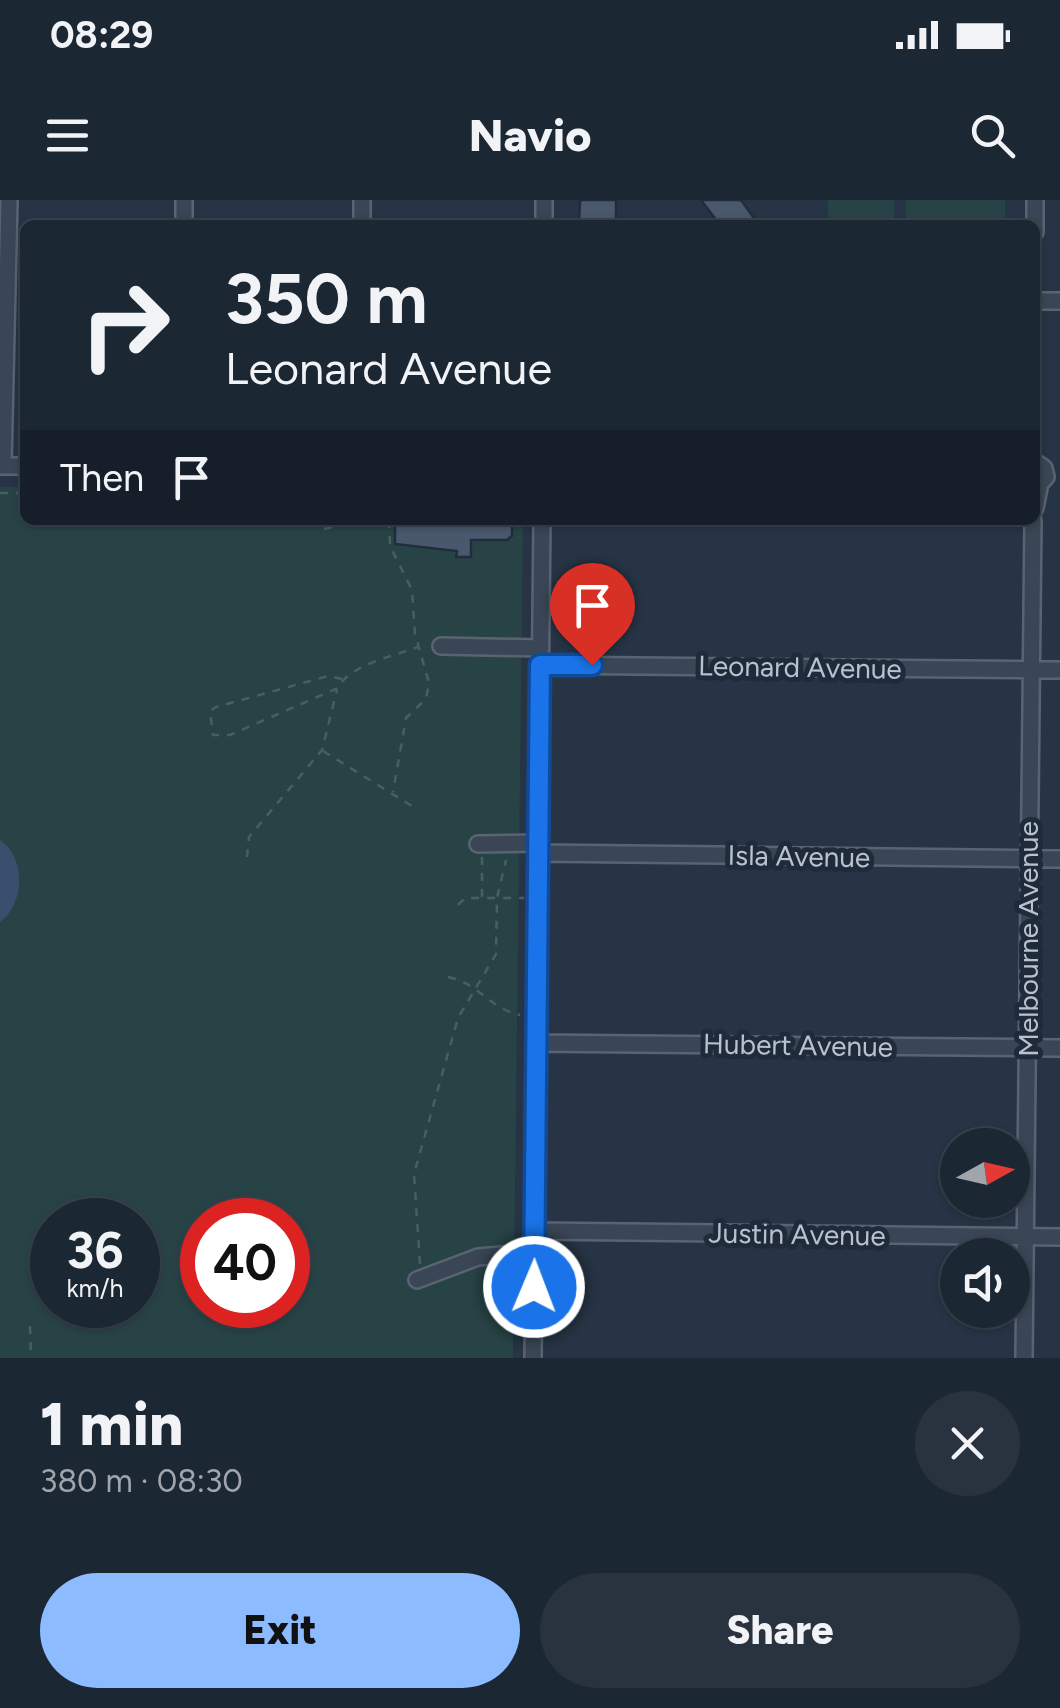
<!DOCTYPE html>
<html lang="en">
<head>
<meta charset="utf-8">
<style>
  body { margin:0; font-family:Figtree,sans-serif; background:#293340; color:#f1f3f6; height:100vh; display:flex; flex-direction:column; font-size:38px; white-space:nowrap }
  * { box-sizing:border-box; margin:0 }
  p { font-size:32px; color:#a0a5ac }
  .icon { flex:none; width:55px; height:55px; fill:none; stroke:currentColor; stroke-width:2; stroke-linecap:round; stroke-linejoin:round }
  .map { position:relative; height:1158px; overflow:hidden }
  .drawer { display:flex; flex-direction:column; background:#1c2734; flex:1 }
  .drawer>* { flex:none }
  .top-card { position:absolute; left:20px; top:20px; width:1020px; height:305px; border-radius:15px; box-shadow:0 2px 8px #0004,0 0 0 2px #3a444f; background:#1c2734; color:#f1f3f6; overflow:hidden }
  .needle { width:65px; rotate:82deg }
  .controls { position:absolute; left:940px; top:928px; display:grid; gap:20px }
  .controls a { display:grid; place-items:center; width:90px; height:90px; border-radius:50%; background:#1c2734; box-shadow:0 2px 8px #0004,0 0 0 2px #3a444f; font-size:50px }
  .speed { position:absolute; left:30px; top:998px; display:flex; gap:20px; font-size:50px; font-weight:700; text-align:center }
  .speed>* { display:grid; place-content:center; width:130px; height:130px; border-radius:50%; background:#1c2734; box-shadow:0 2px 8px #0004,0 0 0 2px #3a444f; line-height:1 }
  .speed small { font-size:25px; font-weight:400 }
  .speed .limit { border:15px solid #d22; background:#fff; color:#111 }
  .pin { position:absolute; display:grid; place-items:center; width:85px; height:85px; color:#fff; margin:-102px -42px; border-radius:50% 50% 50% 0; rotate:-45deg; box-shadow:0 0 10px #0007 }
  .pin .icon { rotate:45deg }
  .me { position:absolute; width:110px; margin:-55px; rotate:1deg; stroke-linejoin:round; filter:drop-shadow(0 0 8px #0008) }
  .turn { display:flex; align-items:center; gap:35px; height:210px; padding:0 40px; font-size:45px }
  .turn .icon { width:130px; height:130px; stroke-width:2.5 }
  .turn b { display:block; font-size:70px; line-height:85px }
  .then { display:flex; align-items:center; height:95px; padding:0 40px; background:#0003; gap:20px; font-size:38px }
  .round { display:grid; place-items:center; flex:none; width:105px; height:105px; border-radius:52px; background:#293340 }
  .head { display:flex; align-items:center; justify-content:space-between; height:170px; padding:0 40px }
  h1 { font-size:60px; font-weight:800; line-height:75px }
  .cta { display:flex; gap:20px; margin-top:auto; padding:20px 40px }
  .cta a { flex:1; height:115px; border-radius:60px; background:#8cbbff; color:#111; font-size:40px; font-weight:800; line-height:115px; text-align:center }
  .cta a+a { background:#293340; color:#f1f3f6 }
  .status { display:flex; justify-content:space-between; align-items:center; height:70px; padding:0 50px; background:#1c2734; direction:ltr }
  .status svg { height:28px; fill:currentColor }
  header { display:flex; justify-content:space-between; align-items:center; height:130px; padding:0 40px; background:#1c2734; font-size:45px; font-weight:800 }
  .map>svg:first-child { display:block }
</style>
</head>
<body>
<div class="status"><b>08:29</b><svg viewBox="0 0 49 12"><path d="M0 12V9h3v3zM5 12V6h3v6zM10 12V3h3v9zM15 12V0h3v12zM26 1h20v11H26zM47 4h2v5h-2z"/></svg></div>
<header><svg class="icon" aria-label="menu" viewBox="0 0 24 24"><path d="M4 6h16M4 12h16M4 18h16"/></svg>Navio<svg class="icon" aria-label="search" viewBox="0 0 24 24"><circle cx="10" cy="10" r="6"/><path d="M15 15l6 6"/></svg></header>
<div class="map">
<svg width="1060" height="1158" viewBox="0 0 1060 1158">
  <rect width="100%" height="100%" fill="#263445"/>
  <path fill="#284346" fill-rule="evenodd" d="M828 0H894V25H828Z
    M906 0H1005V25H906Z
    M0 287H25V320H523L513 1158H0ZM52 1020H138V1105H52ZM202 1020H288V1105H202Z"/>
  <path fill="#38506d" d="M0 640C26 657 25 704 0 722Z"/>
  <path fill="#49586c" stroke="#212d3c" stroke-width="2.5" d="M580 0H616V25H579Z
    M701 0H741L759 25H720Z
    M395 320H507L512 323V336L507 340H471V357H456L457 351 395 344Z"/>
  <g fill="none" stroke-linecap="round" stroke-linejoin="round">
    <defs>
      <path id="minor" d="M184 25V0
        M362 25V0
        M544 25V0
        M1035 32V0
        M1035 101H1060
        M1035 262 1044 268 1046 277 1035 289
        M0 266H25
        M3 266 9 0
        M1035 308 1039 288
        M441 446 540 448
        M540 465 1060 470
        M478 644 538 643
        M538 653 1060 659
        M536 843 1060 848
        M535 1031 1060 1037
        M417 1080 478 1057 535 1052
        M533 1158 542 320
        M1024 1158 1033 320"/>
    </defs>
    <use href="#minor" stroke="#596472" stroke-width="20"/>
    <path stroke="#466062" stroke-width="2.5" stroke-dasharray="8 8" stroke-linecap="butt" d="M0 293H25
      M389 320 390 346 412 390 415 434 429 483 426 499 406 518 393 592
      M324 329 362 320
      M342 479 328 476 216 507 210 511 213 535H230L338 488C349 465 394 456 418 447
      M323 551 415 608
      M247 657 249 637 322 550 337 490
      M482 697V655
      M458 705 465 698H524
      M448 777C479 783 490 809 520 815
      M420 1064 414 974 458 818 496 754 497 698 506 660
      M30 1126 31 1158"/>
    <use href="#minor" stroke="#3a4655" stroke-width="15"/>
  </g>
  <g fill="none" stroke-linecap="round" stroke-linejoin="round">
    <defs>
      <path id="route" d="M534 1087 540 465H592"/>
    </defs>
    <use href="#route" stroke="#114b97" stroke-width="25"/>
    <use href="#route" stroke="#1a73e8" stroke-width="18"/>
  </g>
  <g text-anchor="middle" stroke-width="10" stroke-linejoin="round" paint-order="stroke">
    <g font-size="28" fill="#b8c1ce" stroke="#1f2b3a">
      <text transform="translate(800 467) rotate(1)" y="10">Leonard Avenue</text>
      <text transform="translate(799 656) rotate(1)" y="10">Isla Avenue</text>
      <text transform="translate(1028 739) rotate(-90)" y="10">Melbourne Avenue</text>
      <text transform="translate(798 845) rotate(1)" y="10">Hubert Avenue</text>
      <text transform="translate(797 1034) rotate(1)" y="10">Justin Avenue</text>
    </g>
  </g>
</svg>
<div class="controls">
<a><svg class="needle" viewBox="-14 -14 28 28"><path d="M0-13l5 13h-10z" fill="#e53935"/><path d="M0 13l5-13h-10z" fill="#a0a5ac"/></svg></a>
<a><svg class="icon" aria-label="sound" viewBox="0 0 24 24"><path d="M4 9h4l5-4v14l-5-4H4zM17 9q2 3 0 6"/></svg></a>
</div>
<div class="speed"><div>36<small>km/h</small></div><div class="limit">40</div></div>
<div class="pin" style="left:592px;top:465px;background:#d93025"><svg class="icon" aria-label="arrive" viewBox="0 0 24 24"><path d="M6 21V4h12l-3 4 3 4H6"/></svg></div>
<svg class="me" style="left:534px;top:1087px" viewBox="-20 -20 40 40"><circle r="17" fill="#1a73e8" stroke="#fff" stroke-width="3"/><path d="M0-11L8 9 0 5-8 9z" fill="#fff"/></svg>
<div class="top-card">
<div class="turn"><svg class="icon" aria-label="right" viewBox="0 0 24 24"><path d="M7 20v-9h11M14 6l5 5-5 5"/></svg><div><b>350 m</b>Leonard Avenue</div></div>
<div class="then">Then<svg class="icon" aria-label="arrive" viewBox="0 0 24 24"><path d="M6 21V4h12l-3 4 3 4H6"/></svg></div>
</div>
</div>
<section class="drawer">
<div class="head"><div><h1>1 min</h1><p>380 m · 08:30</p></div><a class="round"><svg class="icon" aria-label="close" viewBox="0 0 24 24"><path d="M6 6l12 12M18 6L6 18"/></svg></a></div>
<div class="cta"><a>Exit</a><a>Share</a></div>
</section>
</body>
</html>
